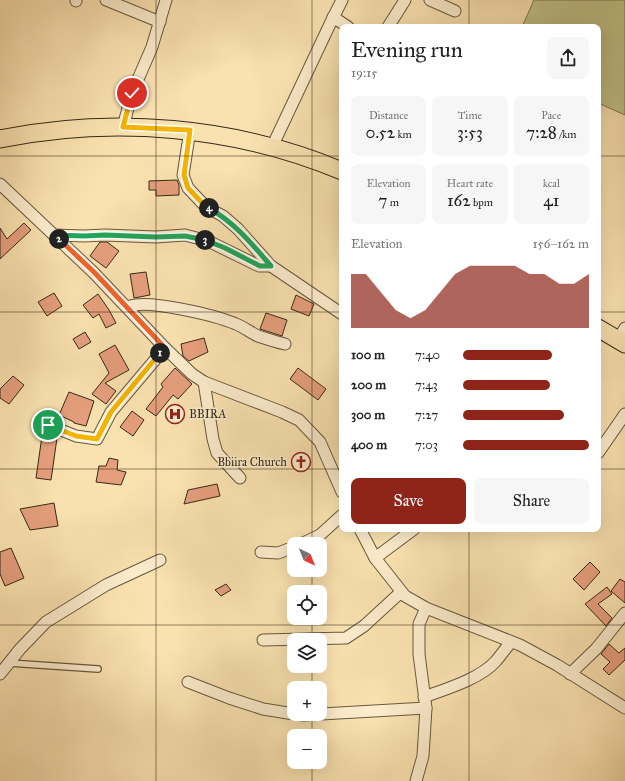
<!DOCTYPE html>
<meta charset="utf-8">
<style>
:root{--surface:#fff;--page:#f6f6f6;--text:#202124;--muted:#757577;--accent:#8f2418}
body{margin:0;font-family:"IM FELL Great Primer",serif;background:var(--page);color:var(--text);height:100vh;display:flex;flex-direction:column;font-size:15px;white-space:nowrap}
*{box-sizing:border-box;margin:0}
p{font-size:13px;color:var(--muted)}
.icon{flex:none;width:22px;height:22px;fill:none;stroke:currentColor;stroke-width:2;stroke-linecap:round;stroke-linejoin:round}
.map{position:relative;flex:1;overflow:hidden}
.sheet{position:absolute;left:339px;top:24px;width:262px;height:508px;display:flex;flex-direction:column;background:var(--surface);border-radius:8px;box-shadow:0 4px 16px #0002}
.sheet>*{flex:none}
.needle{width:26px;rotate:137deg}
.controls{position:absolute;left:287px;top:537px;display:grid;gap:8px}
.controls a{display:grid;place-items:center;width:40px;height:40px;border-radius:8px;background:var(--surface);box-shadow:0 4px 16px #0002;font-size:20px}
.pin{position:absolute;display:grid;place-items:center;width:34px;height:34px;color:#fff;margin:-17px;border:2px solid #fff;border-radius:50%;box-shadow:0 1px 4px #0007}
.km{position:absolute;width:20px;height:20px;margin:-10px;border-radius:50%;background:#222;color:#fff;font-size:11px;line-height:20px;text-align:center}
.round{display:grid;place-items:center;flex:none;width:42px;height:42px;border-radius:8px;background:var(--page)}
.summary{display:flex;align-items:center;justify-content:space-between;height:68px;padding:0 12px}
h1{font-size:22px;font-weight:600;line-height:30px}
.metrics{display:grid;grid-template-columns:repeat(3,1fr);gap:6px;height:68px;padding:4px 12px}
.metrics div{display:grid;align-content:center;border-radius:8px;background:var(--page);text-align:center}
.metrics b{font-size:17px;font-weight:600}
.metrics small{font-size:11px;font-weight:400}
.metrics p{font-size:11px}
.chart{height:112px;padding:8px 12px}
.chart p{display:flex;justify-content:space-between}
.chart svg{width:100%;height:72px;margin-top:4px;fill:var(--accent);opacity:.7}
.primary-button{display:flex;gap:8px;margin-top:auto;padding:8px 12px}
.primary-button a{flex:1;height:46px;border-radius:8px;background:var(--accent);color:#fff;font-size:16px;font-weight:600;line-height:46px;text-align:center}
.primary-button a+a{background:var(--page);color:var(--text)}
ul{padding:0 12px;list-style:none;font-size:13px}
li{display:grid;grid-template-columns:64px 48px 1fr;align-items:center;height:30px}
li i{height:10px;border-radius:5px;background:var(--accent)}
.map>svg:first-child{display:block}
.green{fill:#c2c288;stroke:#7c7650}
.building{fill:#e69f7d;stroke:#362a19}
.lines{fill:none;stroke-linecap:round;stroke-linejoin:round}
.service-casing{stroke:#67583f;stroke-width:8}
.minor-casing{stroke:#67583f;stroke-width:13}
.primary-casing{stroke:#362a19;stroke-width:19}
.service{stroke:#fceccc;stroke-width:5.5}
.minor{stroke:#fceccc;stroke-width:11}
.primary{stroke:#fae2b0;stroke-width:17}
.split-1-casing{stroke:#fff;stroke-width:8}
.split-2-casing{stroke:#fff;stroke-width:8}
.split-3-casing{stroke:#fff;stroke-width:8}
.split-4-casing{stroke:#fff;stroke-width:8}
.split-5-casing{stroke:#fff;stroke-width:8}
.split-1{stroke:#f5b400;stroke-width:5}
.split-2{stroke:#f0652b;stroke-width:5}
.split-3{stroke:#22a559;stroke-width:5}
.split-4{stroke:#22a559;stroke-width:5}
.split-5{stroke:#f5b400;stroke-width:5}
.grid{fill:none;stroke:#362a19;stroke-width:1;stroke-opacity:0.55}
.labels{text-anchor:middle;stroke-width:3;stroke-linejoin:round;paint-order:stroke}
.poi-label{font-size:12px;fill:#362a19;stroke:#fceccc;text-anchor:start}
</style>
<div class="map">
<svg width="625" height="781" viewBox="0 0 625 781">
<rect width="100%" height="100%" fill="#fae2b0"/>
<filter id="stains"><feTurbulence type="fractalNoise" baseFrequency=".005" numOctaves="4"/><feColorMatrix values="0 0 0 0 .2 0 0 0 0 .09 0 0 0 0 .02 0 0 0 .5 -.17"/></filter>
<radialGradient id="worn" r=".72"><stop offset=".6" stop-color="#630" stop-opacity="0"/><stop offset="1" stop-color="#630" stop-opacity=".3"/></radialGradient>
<polygon class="green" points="534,0 625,0 625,115 598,103 598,27 522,27"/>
<g class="building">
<polygon points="177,180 179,185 179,195 156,196 156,190 149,190 149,181"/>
<polygon points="24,223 31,230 0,259 0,228 7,239"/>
<polygon points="100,242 107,242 119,251 106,268 90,256"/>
<polygon points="146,272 150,295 134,298 130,274"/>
<polygon points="54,293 62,306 47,316 38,302"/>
<polygon points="98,294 109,310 116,323 106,328 99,314 93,318 83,305"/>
<polygon points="296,295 314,304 309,316 291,309"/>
<polygon points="266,313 287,320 282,336 260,329"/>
<polygon points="85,332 91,342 79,349 73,339"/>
<polygon points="204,338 208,352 189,361 183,356 181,344"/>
<polygon points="115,345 129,370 105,383 116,391 106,404 92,394 109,373 99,354"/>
<polygon points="175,368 192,384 178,399 173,395 156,416 146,409 163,387 161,384"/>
<polygon points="298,368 326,389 318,400 290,379"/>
<polygon points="13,376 24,385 9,404 0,398 0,389"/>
<polygon points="69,392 94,401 86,426 74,423 74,422 59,415"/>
<polygon points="132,411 144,420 133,436 120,427"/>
<polygon points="42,436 57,438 51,480 36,478"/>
<polygon points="109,458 118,460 117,470 126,472 121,485 96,482 99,466 106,466"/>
<polygon points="217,484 220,496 184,504 188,490"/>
<polygon points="54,503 58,526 30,530 20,509"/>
<polygon points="11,548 24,578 5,586 0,574 0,552"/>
<polygon points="590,562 600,572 584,590 573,579"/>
<polygon points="620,579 625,582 625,603 611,591"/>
<polygon points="226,584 231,590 221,596 215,590"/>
<polygon points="607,587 612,594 598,604 612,618 606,626 585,604"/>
<polygon points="609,644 619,653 625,648 625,660 609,675 603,669 610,662 601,654"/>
</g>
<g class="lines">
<defs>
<polyline id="service" points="9,663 98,669"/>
<g id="minor">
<polyline points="106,0 160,22"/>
<polyline points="430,0 455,11"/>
<polyline points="76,1 76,0"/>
<polyline points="333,17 348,27"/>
<polyline points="388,27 405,0"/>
<polyline points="123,127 132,93 152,47 166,0"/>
<polyline points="190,130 183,175 188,188 206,207 223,216 238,229 271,266 342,314"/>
<polyline points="272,147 330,24 342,0"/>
<polyline points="0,184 94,273 165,348 192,374 204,382 282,412 299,420 320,442 342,492"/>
<polyline points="54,235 84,236 105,235 156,237 185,235 208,241 259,266 271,266"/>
<path d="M128,307C146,298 217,316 236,324C244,327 251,333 258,336C267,339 276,342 285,344"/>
<polyline points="618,340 625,328"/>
<polyline points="204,382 213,439 217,453 240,478"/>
<polyline points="48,425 76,436 97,439 111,412 165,348"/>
<polyline points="598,453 625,414"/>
<polyline points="360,529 375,558 405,596 426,608 520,645 557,665 625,708"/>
<polyline points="301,544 320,535 342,515"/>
<polyline points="261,552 278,553 294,547"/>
<polyline points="375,558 414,529"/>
<polyline points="263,640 346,638 364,626 401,592"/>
<polyline points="0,674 20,649 46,622 106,585 160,560"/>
<polyline points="570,674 596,649 625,613"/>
<polyline points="188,682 229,698 263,709 294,714"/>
<path d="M424,697C446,689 480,679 496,661C501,655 506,648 511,642"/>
<polyline points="296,714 304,715 426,708"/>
<polyline points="416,781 423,756 426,708 419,654 419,624 426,608"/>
</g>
<g id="primary">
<path d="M0,139C113,116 235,126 342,171"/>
<polyline points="598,328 625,344"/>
</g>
</defs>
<use href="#service" class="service-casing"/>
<use href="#minor" class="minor-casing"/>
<use href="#primary" class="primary-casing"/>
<use href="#service" class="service"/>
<use href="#minor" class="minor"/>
<use href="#primary" class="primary"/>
</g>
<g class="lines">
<defs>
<polyline id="split-1" points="48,425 76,436 97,439 111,412 160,353"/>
<polyline id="split-2" points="59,239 94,272 165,348 160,353"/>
<polyline id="split-3" points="59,239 54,235 84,236 105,235 156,237 185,236 205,240"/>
<path id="split-4" d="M205,240L225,248L260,266H271C251,243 236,224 209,208"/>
<polyline id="split-5" points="132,93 123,127 190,130 184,175 188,188 206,207 209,208"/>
</defs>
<use href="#split-1" class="split-1-casing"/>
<use href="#split-2" class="split-2-casing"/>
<use href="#split-3" class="split-3-casing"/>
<use href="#split-4" class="split-4-casing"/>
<use href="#split-5" class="split-5-casing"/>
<use href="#split-1" class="split-1"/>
<use href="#split-2" class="split-2"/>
<use href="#split-3" class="split-3"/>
<use href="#split-4" class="split-4"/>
<use href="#split-5" class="split-5"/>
</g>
<path class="grid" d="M156,0V781M312,0V544M469,0V27M0,156H342M598,156H625M0,312H342M598,312H625M0,469H342M598,469H625M469,529V781M312,570V592M312,618V640M0,625H625M312,666V688M312,714V736M312,762V781"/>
<defs>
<symbol id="hospital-ring" viewBox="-11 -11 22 22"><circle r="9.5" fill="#fceccc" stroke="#8f2418" stroke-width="1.5"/><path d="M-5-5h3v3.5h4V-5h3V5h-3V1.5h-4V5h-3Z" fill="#8f2418"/></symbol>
<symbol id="church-ring" viewBox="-11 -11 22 22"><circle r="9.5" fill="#fceccc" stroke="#8f2418" stroke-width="1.5"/><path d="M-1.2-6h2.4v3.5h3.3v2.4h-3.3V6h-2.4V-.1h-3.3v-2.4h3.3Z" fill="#8f2418"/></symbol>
</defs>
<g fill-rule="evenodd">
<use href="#hospital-ring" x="164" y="403" width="22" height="22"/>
<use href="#church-ring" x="290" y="451" width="22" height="22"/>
</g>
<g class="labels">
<g class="poi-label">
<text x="189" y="418">BBIRA</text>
<text x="287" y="466" text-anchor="end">Bbiira Church</text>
</g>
</g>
<rect width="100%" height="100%" filter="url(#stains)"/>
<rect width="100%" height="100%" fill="url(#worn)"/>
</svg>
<div class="controls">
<a><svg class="needle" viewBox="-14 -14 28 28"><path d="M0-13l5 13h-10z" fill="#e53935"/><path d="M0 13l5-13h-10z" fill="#757577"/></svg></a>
<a><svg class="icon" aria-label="locate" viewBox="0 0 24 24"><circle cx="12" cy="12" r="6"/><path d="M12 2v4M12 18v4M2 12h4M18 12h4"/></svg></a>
<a><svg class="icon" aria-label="layers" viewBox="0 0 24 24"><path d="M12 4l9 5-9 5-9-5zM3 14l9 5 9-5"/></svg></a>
<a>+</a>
<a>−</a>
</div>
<div class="pin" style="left:48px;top:425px;background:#1e9e55"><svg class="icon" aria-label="arrive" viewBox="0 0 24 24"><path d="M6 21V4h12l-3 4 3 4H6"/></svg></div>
<div class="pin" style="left:132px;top:93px;background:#d93025"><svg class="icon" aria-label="check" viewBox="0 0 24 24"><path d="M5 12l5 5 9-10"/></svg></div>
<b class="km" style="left:160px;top:353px">1</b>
<b class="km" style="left:59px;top:239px">2</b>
<b class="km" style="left:205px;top:240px">3</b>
<b class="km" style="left:209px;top:208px">4</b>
<section class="sheet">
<div class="summary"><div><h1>Evening run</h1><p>19:15</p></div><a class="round"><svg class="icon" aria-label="share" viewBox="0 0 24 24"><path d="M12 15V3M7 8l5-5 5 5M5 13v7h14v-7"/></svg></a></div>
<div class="metrics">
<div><p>Distance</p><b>0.52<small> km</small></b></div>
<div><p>Time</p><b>3:53</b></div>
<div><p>Pace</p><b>7:28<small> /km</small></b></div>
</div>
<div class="metrics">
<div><p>Elevation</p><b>7<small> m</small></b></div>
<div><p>Heart rate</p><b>162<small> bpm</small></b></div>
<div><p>kcal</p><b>41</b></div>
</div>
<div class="chart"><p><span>Elevation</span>156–162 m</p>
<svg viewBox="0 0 160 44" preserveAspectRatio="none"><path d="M0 44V11L10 11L20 22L30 33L40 38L50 33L60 22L70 11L80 6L90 6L100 6L110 6L120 11L130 11L140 17L150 17L160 11V44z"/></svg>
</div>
<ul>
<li><b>100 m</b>7:40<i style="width:71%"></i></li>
<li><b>200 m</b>7:43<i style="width:69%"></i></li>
<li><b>300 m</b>7:27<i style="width:80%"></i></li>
<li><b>400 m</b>7:03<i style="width:100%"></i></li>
</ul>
<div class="primary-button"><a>Save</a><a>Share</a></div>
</section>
</div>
